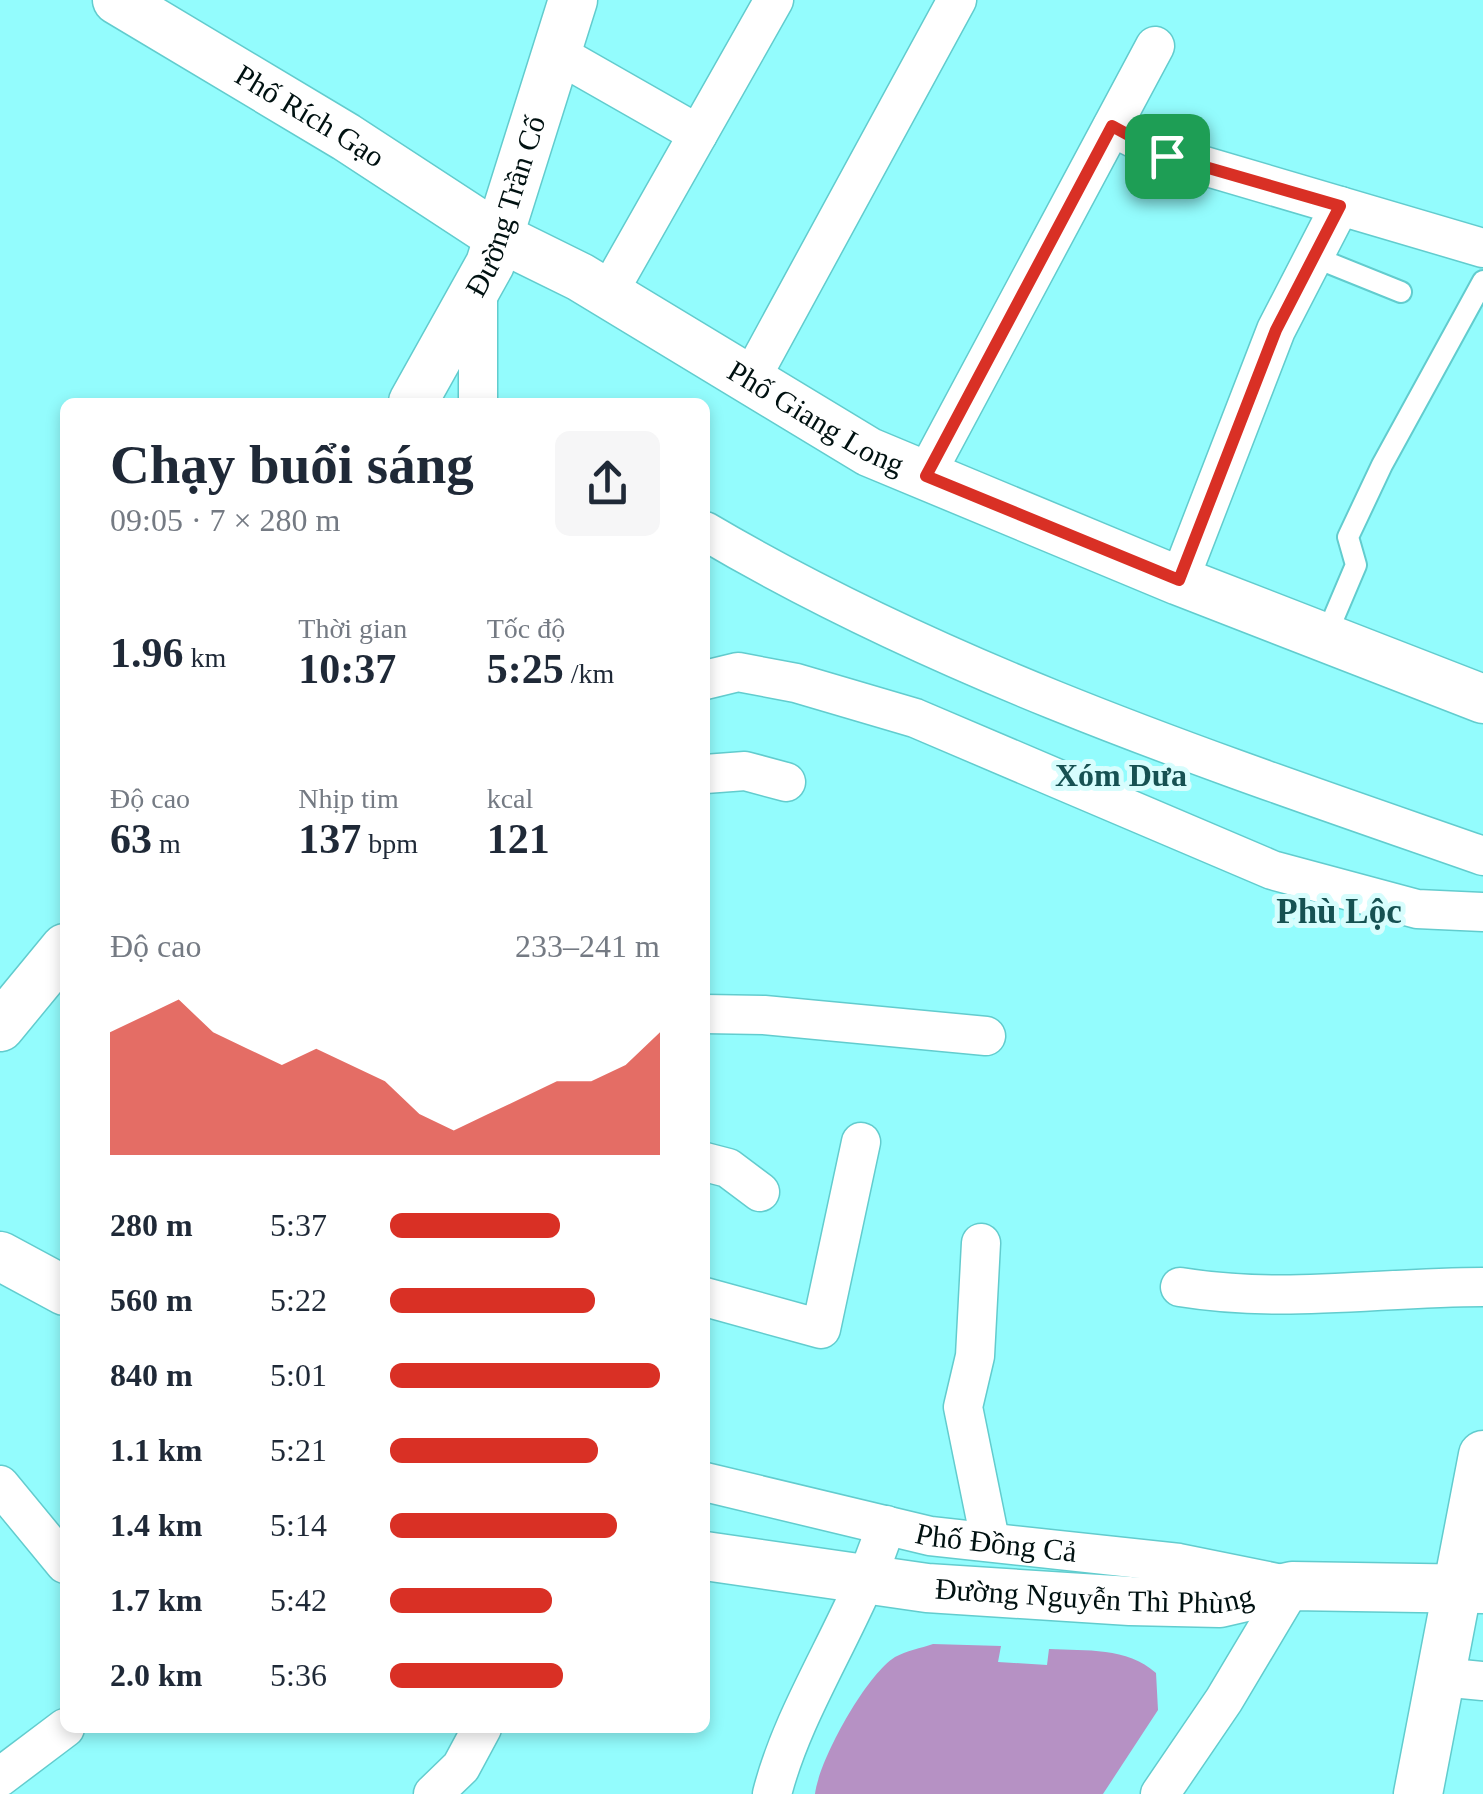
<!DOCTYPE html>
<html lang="vi">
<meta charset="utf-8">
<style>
:root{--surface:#fff;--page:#f6f6f7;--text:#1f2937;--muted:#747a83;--accent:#d93025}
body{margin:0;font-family:Georgia,serif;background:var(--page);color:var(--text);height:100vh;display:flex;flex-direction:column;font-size:38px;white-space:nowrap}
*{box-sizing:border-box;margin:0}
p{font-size:32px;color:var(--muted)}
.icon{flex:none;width:55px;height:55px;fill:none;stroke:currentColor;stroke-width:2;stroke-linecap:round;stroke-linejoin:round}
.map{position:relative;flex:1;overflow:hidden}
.side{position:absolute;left:60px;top:398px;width:650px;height:1335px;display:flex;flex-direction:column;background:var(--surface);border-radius:15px;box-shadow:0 5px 15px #0003}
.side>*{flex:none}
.pin{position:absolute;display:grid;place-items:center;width:85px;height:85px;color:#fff;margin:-42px;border-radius:20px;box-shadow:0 5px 15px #0006}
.round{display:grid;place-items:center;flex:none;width:105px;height:105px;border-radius:15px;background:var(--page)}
.head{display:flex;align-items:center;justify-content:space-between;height:170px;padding:0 50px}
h1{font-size:55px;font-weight:800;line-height:75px}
.stats{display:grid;grid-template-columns:repeat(3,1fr);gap:15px;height:170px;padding:10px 50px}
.stats div{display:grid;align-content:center}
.stats b{font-size:42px;font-weight:800}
.stats small{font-size:28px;font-weight:400}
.stats p{font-size:28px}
.chart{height:280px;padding:20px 50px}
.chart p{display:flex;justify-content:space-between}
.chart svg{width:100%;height:180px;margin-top:10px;fill:var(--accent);opacity:.7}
ul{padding:0 50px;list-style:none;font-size:32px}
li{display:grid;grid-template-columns:160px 120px 1fr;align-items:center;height:75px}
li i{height:25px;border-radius:12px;background:var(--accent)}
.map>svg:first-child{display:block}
.water{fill:#b691c4}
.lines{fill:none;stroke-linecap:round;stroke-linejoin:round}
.service-casing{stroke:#62ccce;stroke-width:24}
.minor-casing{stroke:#62ccce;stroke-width:41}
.tertiary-casing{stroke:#62ccce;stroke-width:51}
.service{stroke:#fff;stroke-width:20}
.minor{stroke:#fff;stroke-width:38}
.tertiary{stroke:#fff;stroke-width:48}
.route-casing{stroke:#fff;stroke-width:20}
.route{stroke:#d93025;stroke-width:12}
.labels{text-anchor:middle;stroke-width:10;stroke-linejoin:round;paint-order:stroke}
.street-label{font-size:30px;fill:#011;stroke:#d7fdfd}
.neighbourhood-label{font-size:32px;font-weight:bold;fill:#165152;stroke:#d7fdfd}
.quarter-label{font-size:35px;font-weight:bold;fill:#165152;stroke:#d7fdfd}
</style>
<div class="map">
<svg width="1483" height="1794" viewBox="0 0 1483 1794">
<rect width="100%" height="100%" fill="#93fcfd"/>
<path class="water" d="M933,1644L1001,1646L998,1662L1047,1665L1049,1649C1086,1651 1127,1647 1156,1673L1158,1710L1103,1794H815C819,1760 866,1675 895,1657C906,1651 921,1648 933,1644Z"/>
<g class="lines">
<defs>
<g id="service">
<polyline points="1314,257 1401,292"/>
<polyline points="1325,638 1356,565 1348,537 1382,465 1483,281"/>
</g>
<g id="minor">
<polyline points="556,53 698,134"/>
<polyline points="1112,127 1167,155 1483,248"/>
<polyline points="608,293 774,0"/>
<polyline points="750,380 957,0"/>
<polyline points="478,402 478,285"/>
<polyline points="925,476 1155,46"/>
<path d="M705,531C949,675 1217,763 1483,856"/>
<polyline points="1179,581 1276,330 1340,206"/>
<polyline points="705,680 738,672 796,683 915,718 1272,870 1417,909 1483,912"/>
<polyline points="705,774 745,771 786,782"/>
<polyline points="705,1014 764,1015 986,1036"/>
<polyline points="705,1162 728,1168 760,1192"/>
<polyline points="981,1243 975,1356 963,1407 990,1540"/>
<path d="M1180,1287C1284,1304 1379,1287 1483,1287"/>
<polyline points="705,1297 821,1329 861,1142"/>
<path id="s1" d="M705,1482L930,1536L1179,1563L1292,1586L1224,1700L1160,1794"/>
<polyline points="0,1485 65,1564"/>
<polyline points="1441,1677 1483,1681"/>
<polyline points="0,1777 65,1728"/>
<polyline points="433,1794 461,1767 482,1728"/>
<path d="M772,1794C795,1703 857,1620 886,1525"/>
</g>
<g id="tertiary">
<path id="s2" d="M117,0L346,137L499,237L580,277L869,452L1179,581L1483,699"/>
<path id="s3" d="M413,402L490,264L573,0"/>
<polyline points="0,1027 65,948"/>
<polyline points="0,1256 65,1291"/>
<path id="s4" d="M705,1556L927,1588L1130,1601L1220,1603L1292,1586L1483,1589"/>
<polyline points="1418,1794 1483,1455"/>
</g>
</defs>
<use href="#service" class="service-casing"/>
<use href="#minor" class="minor-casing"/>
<use href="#tertiary" class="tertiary-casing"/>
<use href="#service" class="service"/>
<use href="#minor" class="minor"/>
<use href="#tertiary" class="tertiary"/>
</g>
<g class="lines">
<defs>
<polygon id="route" points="1112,126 1167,156 1340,206 1276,330 1179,580 926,476"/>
</defs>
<use href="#route" class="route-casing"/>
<use href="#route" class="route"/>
</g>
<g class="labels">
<g class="street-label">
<text dy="10" stroke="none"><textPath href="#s2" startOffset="225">Phố Rích Gạo</textPath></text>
<text dy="10" stroke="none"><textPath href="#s3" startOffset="218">Đường Trần Cố</textPath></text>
<text dy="10" stroke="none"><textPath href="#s2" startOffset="815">Phố Giang Long</textPath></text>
<text dy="10" stroke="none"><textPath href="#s1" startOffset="298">Phố Đồng Cả</textPath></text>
<text dy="10" stroke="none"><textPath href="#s4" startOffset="392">Đường Nguyễn Thì Phùng</textPath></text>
</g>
<g class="neighbourhood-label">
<text x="1121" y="786">Xóm Dưa</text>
</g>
<g class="quarter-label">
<text x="1339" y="923">Phù Lộc</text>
</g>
</g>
</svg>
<div class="pin" style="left:1167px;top:156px;background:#1e9e55"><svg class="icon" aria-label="arrive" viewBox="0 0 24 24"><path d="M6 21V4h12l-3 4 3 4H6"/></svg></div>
<section class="side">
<div class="head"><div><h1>Chạy buổi sáng</h1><p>09:05 · 7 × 280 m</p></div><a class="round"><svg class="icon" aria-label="share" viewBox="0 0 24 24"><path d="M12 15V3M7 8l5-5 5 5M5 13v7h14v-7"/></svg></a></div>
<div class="stats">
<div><b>1.96<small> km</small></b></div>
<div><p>Thời gian</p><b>10:37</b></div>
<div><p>Tốc độ</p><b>5:25<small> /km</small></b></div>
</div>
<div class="stats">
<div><p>Độ cao</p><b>63<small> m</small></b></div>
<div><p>Nhịp tim</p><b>137<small> bpm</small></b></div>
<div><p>kcal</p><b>121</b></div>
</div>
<div class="chart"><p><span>Độ cao</span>233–241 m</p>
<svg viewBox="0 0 160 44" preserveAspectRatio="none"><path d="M0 44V14L10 10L20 6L30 14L40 18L50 22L60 18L70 22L80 26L90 34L100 38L110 34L120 30L130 26L140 26L150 22L160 14V44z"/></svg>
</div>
<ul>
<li><b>280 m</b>5:37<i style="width:63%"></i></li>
<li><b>560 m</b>5:22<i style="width:76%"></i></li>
<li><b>840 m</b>5:01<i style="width:100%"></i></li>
<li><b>1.1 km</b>5:21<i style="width:77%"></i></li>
<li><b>1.4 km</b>5:14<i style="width:84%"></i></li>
<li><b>1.7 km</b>5:42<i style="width:60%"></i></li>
<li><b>2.0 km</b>5:36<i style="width:64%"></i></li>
</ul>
</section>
</div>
